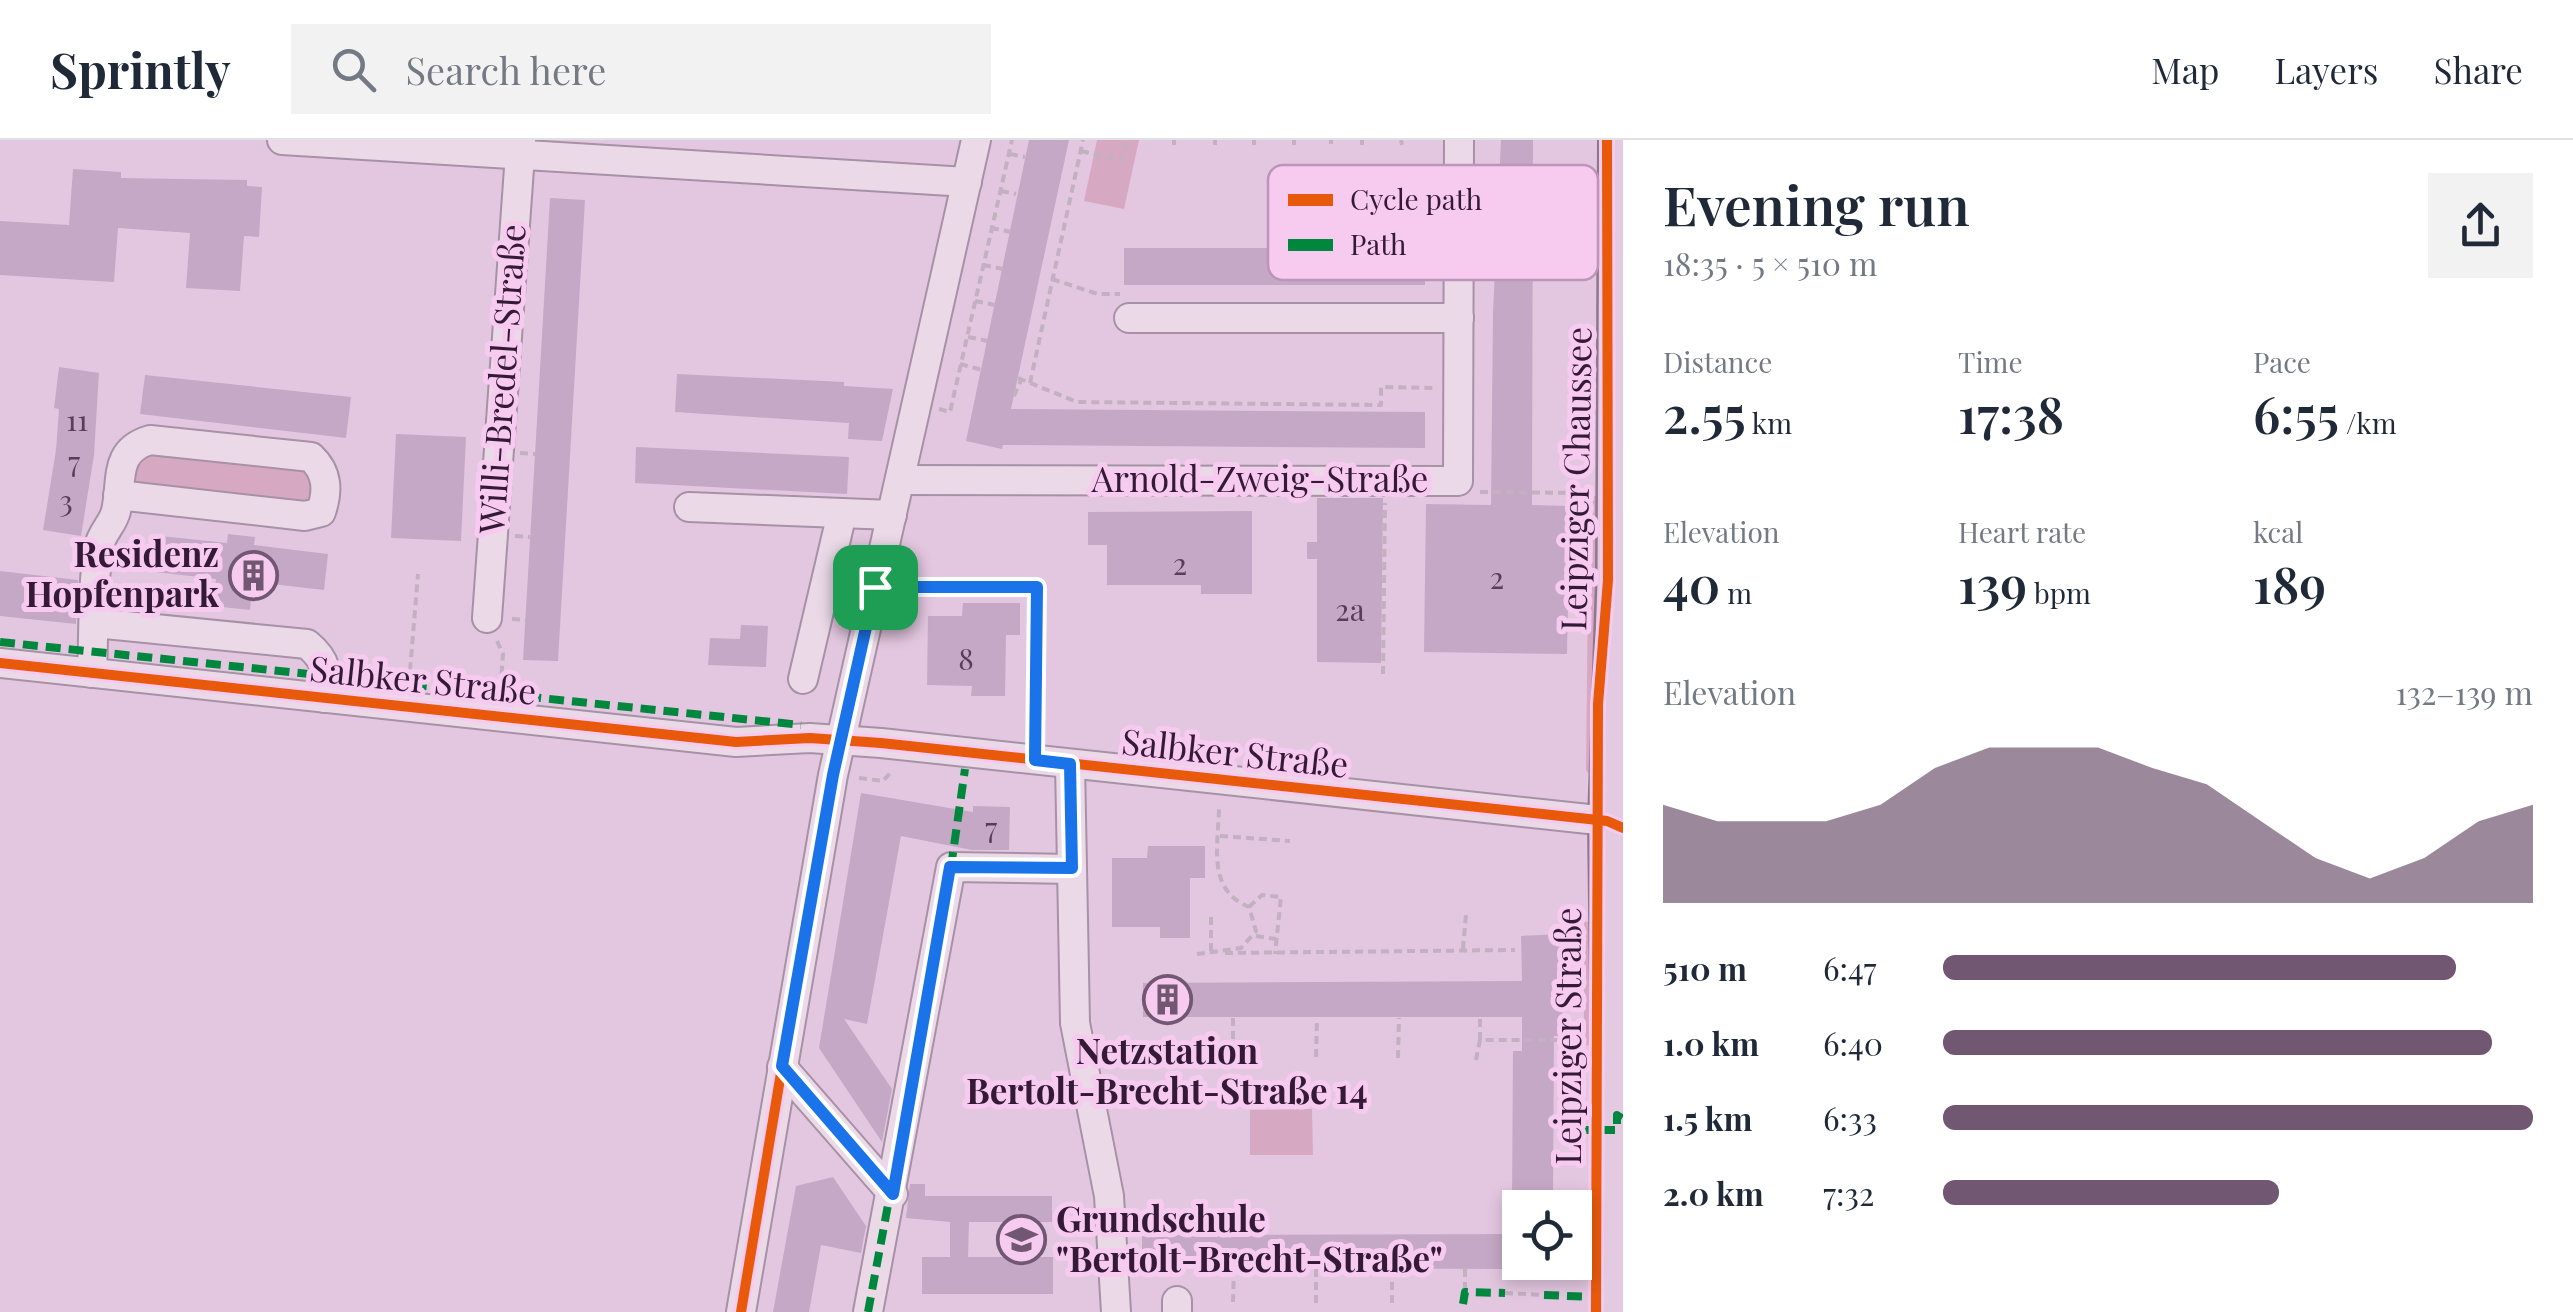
<!DOCTYPE html>
<meta charset="utf-8">
<style>
:root{--surface:#fff;--page:#f2f2f3;--text:#1f2937;--muted:#747a83;--line:#e0e1e3;--accent:#715772}
body{margin:0;font-family:"Playfair Display",serif;background:var(--page);color:var(--text);height:100vh;display:flex;flex-direction:column;font-size:38px;white-space:nowrap}
*{box-sizing:border-box;margin:0}
p{font-size:32px;color:var(--muted)}
.icon{flex:none;width:55px;height:55px;fill:none;stroke:currentColor;stroke-width:2;stroke-linecap:round;stroke-linejoin:round}
.map{position:relative;flex:1;overflow:hidden}
.panel{display:flex;flex-direction:column;background:var(--surface);width:950px}
.panel>*{flex:none}
.fabs{position:absolute;left:1502px;top:1050px;display:grid;gap:20px}
.fabs a{display:grid;place-items:center;width:90px;height:90px;border-radius:0px;background:var(--surface);box-shadow:0 5px 15px #0003;font-size:50px}
.pin{position:absolute;display:grid;place-items:center;width:85px;height:85px;color:#fff;margin:-42px;border-radius:20px;box-shadow:0 5px 15px #0006}
.round{display:grid;place-items:center;flex:none;width:105px;height:105px;border-radius:0px;background:var(--page)}
.head{display:flex;align-items:center;justify-content:space-between;height:170px;padding:0 40px}
h1{font-size:55px;font-weight:600;line-height:75px}
.figures{display:grid;grid-template-columns:repeat(3,1fr);gap:15px;height:170px;padding:10px 40px}
.figures div{display:grid;align-content:center}
.figures b{font-size:50px;font-weight:600}
.figures small{font-size:28px;font-weight:400}
.figures p{font-size:28px}
.chart{height:280px;padding:20px 40px}
.chart p{display:flex;justify-content:space-between}
.chart svg{width:100%;height:180px;margin-top:10px;fill:var(--accent);opacity:.7}
ul{padding:0 40px;list-style:none;font-size:32px}
li{display:grid;grid-template-columns:160px 120px 1fr;align-items:center;height:75px}
li i{height:25px;border-radius:12px;background:var(--accent)}
header{display:flex;align-items:center;gap:60px;box-sizing:border-box;height:140px;padding:0 50px;background:var(--surface);border-bottom:2px solid var(--line)}
header strong{font-size:48px}
nav{display:flex;gap:55px;margin-inline-start:auto;font-size:35px}
.search{width:700px;height:90px;background:var(--page);display:flex;align-items:center;gap:25px;box-sizing:border-box;padding:0 35px;border-radius:0px;color:var(--muted);font-size:38px}
main{display:flex;flex:1;min-height:0}
.map>svg:first-child{display:block}
.green{fill:#d7a8c2}
.building{fill:#c5a8c6;fill-rule:evenodd}
.lines{fill:none;stroke-linecap:round;stroke-linejoin:round}
.minor-casing{stroke:#a791a6;stroke-width:32}
.major-casing{stroke:#8c788c;stroke-width:40}
.path{stroke:#c3b0c1;stroke-width:4;stroke-dasharray:8 5;stroke-linecap:butt}
.minor{stroke:#ebd9e8;stroke-width:28}
.major{stroke:#e3cae0;stroke-width:35}
.quiet{stroke:#00873e;stroke-width:8;stroke-dasharray:15 8;stroke-linecap:butt}
.cycleway-casing{stroke:#f7caf0;stroke-width:16}
.cycleway{stroke:#e8590c;stroke-width:10}
.route-casing{stroke:#fff;stroke-width:20}
.route{stroke:#1a73e8;stroke-width:12}
.labels{text-anchor:middle;stroke-width:10;stroke-linejoin:round;paint-order:stroke}
.number-label{font-size:30px;fill:#583e5a}
.street-label{font-size:35px;fill:#341a36;stroke:#f7caf0}
.poi-label{font-size:35px;font-weight:bold;fill:#341a36;stroke:#f7caf0;text-anchor:end}
.key{fill:#f7caf0;stroke:#bc95b8;stroke-width:2.5}
.key-label{font-size:28px;fill:#341a36}
</style>
<header>
<strong>Sprintly</strong>
<div class="search"><svg class="icon" aria-label="search" viewBox="0 0 24 24"><circle cx="10" cy="10" r="6"/><path d="M15 15l6 6"/></svg>Search here</div>
<nav><a>Map</a><a>Layers</a><a>Share</a></nav>
</header>
<main>
<div class="map">
<svg width="1623" height="1172" viewBox="0 0 1623 1172">
<rect width="100%" height="100%" fill="#e3c7e0"/>
<g class="green">
<polygon points="1097,0 1139,0 1124,69 1084,61"/>
<polygon points="149,311 306,328 319,335 314,365 136,346 133,322"/>
<polygon points="1589,356 1602,356 1594,641 1586,630"/>
<polygon points="1594,781 1594,906 1584,905 1584,782"/>
<polygon points="1312,969 1313,1015 1250,1015 1250,970"/>
</g>
<g class="building">
<polygon points="1029,0 1069,0 1011,269 1425,272 1425,308 1003,305 1002,309 966,301"/>
<polygon points="1501,0 1533,0 1532,365 1570,366 1567,514 1424,512 1426,364 1491,365 1493,173"/>
<polygon points="73,29 121,32 121,38 247,40 247,46 262,47 259,97 244,96 240,151 186,148 190,93 118,88 114,142 0,135 0,81 69,85"/>
<polygon points="550,58 585,60 558,521 523,520"/>
<rect x="1124" y="108" width="301" height="37"/>
<polygon points="59,227 99,233 94,315 81,396 43,390 56,310 59,269 54,268"/>
<polygon points="677,234 844,242 844,246 893,249 882,301 848,299 849,283 675,272"/>
<polygon points="145,235 351,257 346,298 140,274"/>
<polygon points="396,294 466,297 461,401 391,398"/>
<polygon points="636,307 849,317 847,354 635,343"/>
<polygon points="1317,358 1383,358 1381,523 1317,522 1317,419 1307,419 1307,402 1317,402"/>
<polygon points="1252,371 1252,454 1201,454 1201,445 1107,445 1107,405 1088,405 1088,372"/>
<polygon points="228,394 255,397 254,405 328,414 324,450 253,442 250,470 213,466 216,439 147,431 151,395 227,403"/>
<polygon points="0,431 78,440 76,484 0,476"/>
<polygon points="963,463 1020,463 1020,495 1006,495 1005,556 971,556 972,546 927,545 928,476 962,476"/>
<polygon points="741,485 768,486 766,527 708,525 710,498 740,499"/>
<polygon points="861,653 973,672 973,666 1010,667 1009,710 972,710 901,696 867,884 844,879 892,949 882,1002 819,908"/>
<polygon points="1148,706 1205,706 1205,738 1190,738 1190,798 1160,798 1160,787 1112,787 1112,718 1147,718"/>
<polygon points="1563,794 1563,896 1554,896 1553,1059 1512,1059 1513,911 1522,911 1522,877 1143,877 1143,843 1522,841 1521,796"/>
<polygon points="833,1037 866,1086 861,1113 821,1105 809,1172 773,1172 796,1046"/>
<path d="M910,1044H925V1056H1052V1082H1032V1117H1053V1154H922V1117H950V1082L906,1078ZM969,1082H1011V1117H968Z"/>
<polygon points="1520,1094 1520,1129 1142,1128 1142,1095"/>
</g>
<g class="lines">
<defs>
<g id="minor">
<polyline points="282,0 967,42"/>
<polyline points="1129,178 1459,178"/>
<polyline points="900,340 1458,341 1459,0"/>
<polyline points="689,367 892,375"/>
<polyline points="487,478 521,0"/>
<path d="M95,483L307,504C328,521 327,533 325,558"/>
<polyline points="0,523 736,602 810,598 881,603 1607,681 1622,687"/>
<path d="M92,533C94,491 92,446 99,406C102,392 113,384 116,371C123,340 113,311 150,300L311,317C328,333 328,351 321,372L305,376L118,355"/>
<polyline points="803,539 842,373"/>
<polyline points="1070,624 1075,883 1109,1056 1116,1172"/>
<polyline points="782,927 893,1054"/>
<polyline points="1177,1161 1177,1172"/>
<polyline points="741,1172 833,635 976,0"/>
<polyline points="868,1172 951,727 1072,729"/>
</g>
<polyline id="major" points="1613,1172 1607,681 1615,441 1617,0"/>
</defs>
<use href="#minor" class="minor-casing"/>
<use href="#major" class="major-casing"/>
<g class="path">
<polyline points="1215,0 1215,5"/>
<polyline points="1254,0 1254,5"/>
<polyline points="1331,0 1331,4"/>
<polyline points="1362,0 1362,5"/>
<polyline points="1401,0 1402,5"/>
<polyline points="1174,5 1174,0"/>
<polyline points="1294,5 1294,0"/>
<polyline points="1081,11 1122,20 1126,0"/>
<polyline points="1010,14 1025,17"/>
<polyline points="1001,51 1016,54"/>
<polyline points="991,88 1011,92"/>
<polyline points="983,125 1003,129"/>
<polyline points="1052,139 1098,154 1120,154"/>
<polyline points="975,161 995,165"/>
<polyline points="968,197 988,201"/>
<polyline points="960,224 982,230"/>
<polyline points="1018,238 1077,262 1381,265 1381,247 1436,248"/>
<polyline points="1030,243 1083,0"/>
<polyline points="1014,256 1021,240"/>
<polyline points="939,269 950,272 1012,0"/>
<polyline points="520,313 535,314"/>
<polyline points="1480,352 1586,353"/>
<polyline points="515,396 530,397"/>
<polyline points="900,447 1037,447 1036,595"/>
<polyline points="512,479 526,480"/>
<polyline points="497,501 503,514 500,554"/>
<polyline points="1383,534 1385,363"/>
<polyline points="409,543 418,434"/>
<polyline points="859,638 883,641 893,630"/>
<polyline points="1220,696 1290,701"/>
<polyline points="1249,767 1262,755 1281,757 1275,814"/>
<polyline points="1256,796 1276,799"/>
<polyline points="1463,809 1466,774"/>
<polyline points="1211,811 1211,776"/>
<polyline points="1225,813 1515,810"/>
<path d="M1197,814L1241,808L1256,791L1249,767C1207,750 1218,707 1219,669"/>
<polyline points="1233,878 1233,916"/>
<polyline points="1480,900 1480,878"/>
<polyline points="1316,917 1317,878"/>
<polyline points="1398,918 1399,878"/>
<polyline points="1476,920 1480,900 1576,900"/>
<polyline points="1392,1129 1392,1163"/>
<polyline points="1465,1129 1465,1152"/>
<polyline points="1505,1153 1544,1155"/>
<polyline points="1233,1162 1234,1129"/>
<polyline points="1316,1163 1316,1129"/>
</g>
<use href="#minor" class="minor"/>
<use href="#major" class="major"/>
<g class="quiet">
<polyline points="0,502 801,585"/>
<polyline points="951,727 965,629"/>
<polyline points="1577,990 1617,990 1617,975 1623,979"/>
<polyline points="1544,1155 1596,1157"/>
<polyline points="1463,1164 1465,1152 1505,1153"/>
<polyline points="868,1172 951,727 1072,729"/>
</g>
<defs>
<g id="cycleway">
<polyline points="0,523 736,602 810,598 881,603 1607,681 1623,688"/>
<polyline points="741,1172 791,873"/>
<polyline points="1596,1172 1598,564 1608,440 1607,0"/>
</g>
</defs>
<use href="#cycleway" class="cycleway-casing"/>
<use href="#cycleway" class="cycleway"/>
</g>
<g class="lines">
<defs>
<polygon id="route" points="875,447 1037,447 1035,620 1070,624 1072,728 950,727 893,1054 782,926 833,635"/>
</defs>
<use href="#route" class="route-casing"/>
<use href="#route" class="route"/>
</g>
<defs>
<symbol id="building-ring" viewBox="-11 -11 22 22"><circle r="9.5" fill="#f7caf0" stroke="#715772" stroke-width="1.5"/><path d="M-4-6H4V6H1V3H-1V6H-4ZM-2.5-4.3h1.7v1.8h-1.7ZM.8-4.3h1.7v1.8H.8ZM-2.5-1h1.7V.8h-1.7ZM.8-1h1.7V.8H.8Z" fill="#715772"/></symbol>
<symbol id="school-ring" viewBox="-11 -11 22 22"><circle r="9.5" fill="#f7caf0" stroke="#715772" stroke-width="1.5"/><path d="M0-5L7-2L0 1L-7-2ZM-4 1L0 2.5L4 1V4Q0 6-4 4Z" fill="#715772"/></symbol>
</defs>
<g fill-rule="evenodd">
<use href="#building-ring" x="226" y="408" width="55" height="55"/>
<use href="#building-ring" x="1140" y="832" width="55" height="55"/>
<use href="#school-ring" x="994" y="1072" width="55" height="55"/>
</g>
<g class="labels">
<g class="number-label">
<text x="77" y="291">11</text>
<text x="74" y="333">7</text>
<text x="66" y="372">3</text>
<text x="1180" y="435">2</text>
<text x="1497" y="449">2</text>
<text x="1350" y="481">2a</text>
<text x="966" y="530">8</text>
<text x="991" y="699">7</text>
</g>
<g class="street-label">
<text transform="translate(503 239) rotate(-86)" y="12">Willi-Bredel-Straße</text>
<text transform="translate(1577 339) rotate(-89)" y="12">Leipziger Chaussee</text>
<text x="1260" y="352">Arnold-Zweig-Straße</text>
<text transform="translate(423 541) rotate(6)" y="12">Salbker Straße</text>
<text transform="translate(1235 614) rotate(6)" y="12">Salbker Straße</text>
<text transform="translate(1569 896) rotate(-90)" y="12">Leipziger Straße</text>
</g>
<g class="poi-label">
<text x="219" y="427">Residenz<tspan x="219" dy="40">Hopfenpark</tspan></text>
<text x="1167" y="924" text-anchor="middle">Netzstation<tspan x="1167" dy="40">Bertolt-Brecht-Straße 14</tspan></text>
<text x="1056" y="1092" text-anchor="start">Grundschule<tspan x="1056" dy="40">"Bertolt-Brecht-Straße"</tspan></text>
</g>
</g>
<rect x="1268" y="25" width="330" height="115" rx="15" class="key"/>
<rect x="1288" y="54" width="45" height="12" fill="#e8590c"/>
<rect x="1288" y="99" width="45" height="12" fill="#00873e"/>
<g class="key-label">
<text x="1350" y="70">Cycle path</text>
<text x="1350" y="115">Path</text>
</g>
</svg>
<div class="fabs">
<a><svg class="icon" aria-label="locate" viewBox="0 0 24 24"><circle cx="12" cy="12" r="6"/><path d="M12 2v4M12 18v4M2 12h4M18 12h4"/></svg></a>
</div>
<div class="pin" style="left:875px;top:447px;background:#1e9e55"><svg class="icon" aria-label="arrive" viewBox="0 0 24 24"><path d="M6 21V4h12l-3 4 3 4H6"/></svg></div>
</div>
<section class="panel">
<div class="head"><div><h1>Evening run</h1><p>18:35 · 5 × 510 m</p></div><a class="round"><svg class="icon" aria-label="share" viewBox="0 0 24 24"><path d="M12 15V3M7 8l5-5 5 5M5 13v7h14v-7"/></svg></a></div>
<div class="figures">
<div><p>Distance</p><b>2.55<small> km</small></b></div>
<div><p>Time</p><b>17:38</b></div>
<div><p>Pace</p><b>6:55<small> /km</small></b></div>
</div>
<div class="figures">
<div><p>Elevation</p><b>40<small> m</small></b></div>
<div><p>Heart rate</p><b>139<small> bpm</small></b></div>
<div><p>kcal</p><b>189</b></div>
</div>
<div class="chart"><p><span>Elevation</span>132–139 m</p>
<svg viewBox="0 0 160 44" preserveAspectRatio="none"><path d="M0 44V20L10 24L20 24L30 24L40 20L50 11L60 6L70 6L80 6L90 11L100 15L110 24L120 33L130 38L140 33L150 24L160 20V44z"/></svg>
</div>
<ul>
<li><b>510 m</b>6:47<i style="width:87%"></i></li>
<li><b>1.0 km</b>6:40<i style="width:93%"></i></li>
<li><b>1.5 km</b>6:33<i style="width:100%"></i></li>
<li><b>2.0 km</b>7:32<i style="width:57%"></i></li>
</ul>
</section>
</main>
